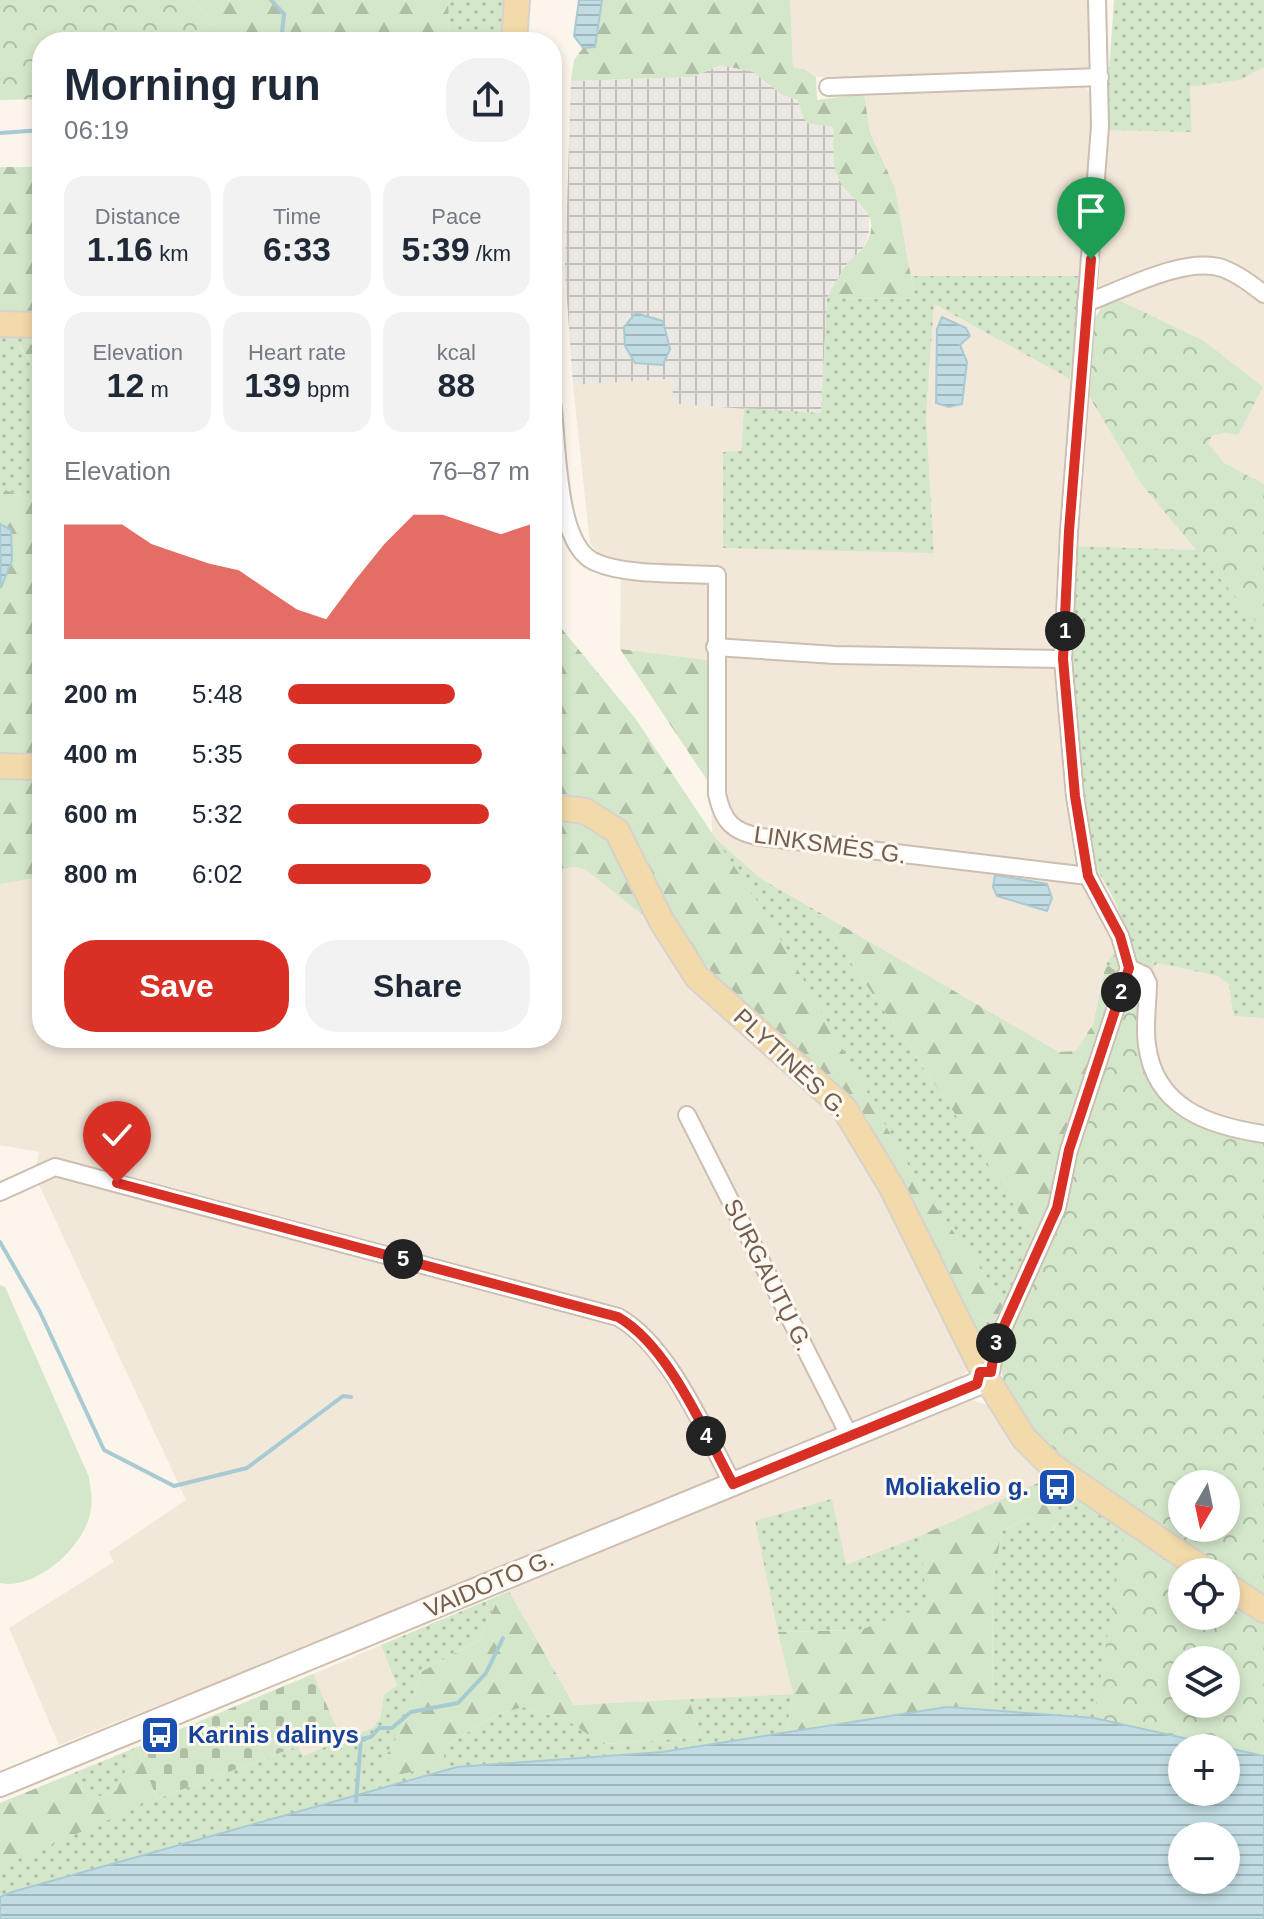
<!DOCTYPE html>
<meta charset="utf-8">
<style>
:root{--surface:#fff;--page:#f2f2f3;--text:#1f2937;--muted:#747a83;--accent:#d93025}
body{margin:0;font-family:Helvetica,sans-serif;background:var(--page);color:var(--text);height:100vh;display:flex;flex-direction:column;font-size:30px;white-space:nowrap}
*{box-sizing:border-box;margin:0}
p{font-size:26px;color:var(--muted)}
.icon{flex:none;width:44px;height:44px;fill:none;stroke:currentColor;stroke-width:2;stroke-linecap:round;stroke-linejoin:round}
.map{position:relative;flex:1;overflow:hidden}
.details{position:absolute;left:32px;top:32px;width:530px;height:1016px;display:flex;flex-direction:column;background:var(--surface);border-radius:32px;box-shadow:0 4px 12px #0003}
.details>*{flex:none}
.needle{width:52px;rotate:189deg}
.controls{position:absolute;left:1168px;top:1470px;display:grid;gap:16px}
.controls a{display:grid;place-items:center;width:72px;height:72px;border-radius:50%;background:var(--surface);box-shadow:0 4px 12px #0003;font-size:40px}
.pin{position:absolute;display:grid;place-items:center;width:68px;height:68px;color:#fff;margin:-82px -34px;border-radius:50% 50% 50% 0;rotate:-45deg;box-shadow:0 0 8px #0007}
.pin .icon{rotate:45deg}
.km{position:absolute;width:40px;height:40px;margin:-20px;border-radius:50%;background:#222;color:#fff;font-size:22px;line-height:40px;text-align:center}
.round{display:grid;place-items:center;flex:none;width:84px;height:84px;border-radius:32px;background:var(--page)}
.summary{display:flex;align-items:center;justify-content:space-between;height:136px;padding:0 32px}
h1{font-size:44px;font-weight:700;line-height:60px}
.figures{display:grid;grid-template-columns:repeat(3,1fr);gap:12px;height:136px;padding:8px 32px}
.figures div{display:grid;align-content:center;border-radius:20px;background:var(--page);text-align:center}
.figures b{font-size:34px;font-weight:700}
.figures small{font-size:22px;font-weight:400}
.figures p{font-size:22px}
.chart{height:224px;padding:16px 32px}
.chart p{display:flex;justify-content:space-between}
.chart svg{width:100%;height:144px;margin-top:8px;fill:var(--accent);opacity:.7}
.cta{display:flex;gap:16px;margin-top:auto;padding:16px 32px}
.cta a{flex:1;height:92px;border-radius:32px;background:var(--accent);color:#fff;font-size:32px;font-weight:700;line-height:92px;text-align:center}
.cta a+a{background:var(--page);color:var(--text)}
ul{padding:0 32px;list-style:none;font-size:26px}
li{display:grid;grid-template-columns:128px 96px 1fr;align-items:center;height:60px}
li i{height:20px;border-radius:10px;background:var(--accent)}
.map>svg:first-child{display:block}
.residential{fill:#f2e8da}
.industrial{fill:url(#industrial-grid)}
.grass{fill:url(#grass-dots)}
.forest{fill:url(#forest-firs)}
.cemetery{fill:url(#cemetery-stones)}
.park{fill:url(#park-crowns);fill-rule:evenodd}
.pitch{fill:#d4e7ca}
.water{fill:url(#water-rules);stroke:#a8cbd3;stroke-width:2;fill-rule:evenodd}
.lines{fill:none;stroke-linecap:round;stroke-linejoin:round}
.stream{stroke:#a8cbd3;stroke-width:4}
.minor-casing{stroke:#ccbeb1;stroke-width:20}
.secondary-casing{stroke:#cebeaf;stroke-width:26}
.primary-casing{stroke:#d8d2ce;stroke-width:28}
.minor{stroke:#fff;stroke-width:16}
.secondary{stroke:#fff;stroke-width:22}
.primary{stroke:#f2daaa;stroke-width:24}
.route-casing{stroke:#fff;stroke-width:16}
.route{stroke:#d93025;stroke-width:10}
.labels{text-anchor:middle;stroke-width:6;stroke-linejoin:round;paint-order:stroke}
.street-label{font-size:24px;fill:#735e50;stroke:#fdf9f1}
.transit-label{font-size:24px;font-weight:bold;fill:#164399;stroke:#fdf9f1;text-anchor:end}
</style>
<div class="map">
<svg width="1264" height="1919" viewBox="0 0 1264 1919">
<defs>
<pattern id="industrial-grid" width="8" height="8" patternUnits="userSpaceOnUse" patternTransform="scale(2)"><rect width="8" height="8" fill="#ece8e3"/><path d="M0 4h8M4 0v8" fill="none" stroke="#c4bfba"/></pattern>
<pattern id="grass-dots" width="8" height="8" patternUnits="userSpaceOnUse" patternTransform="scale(2)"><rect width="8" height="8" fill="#d4e7ca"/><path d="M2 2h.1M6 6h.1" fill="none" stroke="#b0bea6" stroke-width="1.8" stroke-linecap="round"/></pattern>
<pattern id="forest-firs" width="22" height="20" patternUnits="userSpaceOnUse" patternTransform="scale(2)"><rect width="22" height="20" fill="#d4e7ca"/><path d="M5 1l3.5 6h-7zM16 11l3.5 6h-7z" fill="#b0bea6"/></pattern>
<pattern id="cemetery-stones" width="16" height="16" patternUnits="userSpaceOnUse" patternTransform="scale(2)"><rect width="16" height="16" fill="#d4e7ca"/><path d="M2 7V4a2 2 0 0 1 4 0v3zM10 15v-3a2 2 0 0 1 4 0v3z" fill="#b0bea6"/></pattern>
<pattern id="park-crowns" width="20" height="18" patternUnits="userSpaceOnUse" patternTransform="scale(2)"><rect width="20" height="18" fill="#d4e7ca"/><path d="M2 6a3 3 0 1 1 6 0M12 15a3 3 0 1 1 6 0" fill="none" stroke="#b0bea6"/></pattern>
<pattern id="water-rules" width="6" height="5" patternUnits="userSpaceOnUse" patternTransform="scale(2)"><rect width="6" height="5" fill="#c1dce3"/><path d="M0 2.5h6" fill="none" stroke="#a1b6ba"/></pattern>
</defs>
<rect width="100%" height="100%" fill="#fbf5eb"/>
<g class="residential">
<polygon points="790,0 1089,0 1092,67 1087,71 840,81 839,76 816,77 804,69 793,67"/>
<polygon points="1264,67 1264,484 1224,463 1208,443 1212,436 1224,433 1238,435 1204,341 1117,299 1114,289 1096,293 1105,130 1192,131 1190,87 1240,80"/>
<polygon points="1085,87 1094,96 1082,276 911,276 895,188 870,131 864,94"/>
<polygon points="934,304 1083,386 1142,485 1197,550 1075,546 1071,656 1083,795 1102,884 1117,905 1126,935 1106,964 1093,1023 1076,1051 1059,1052 760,878 712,835 708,660 620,649 621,562 602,558 590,544 573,385 672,379 675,404 744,408 741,452 723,452 934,553 926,416"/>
<polygon points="575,867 586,870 655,925 848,1124 968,1366 965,1373 956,1382 835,1433 799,1444 740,1473 59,1745 9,1628 114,1562 109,1552 186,1500 34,1174 39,1152 0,1145 0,884 42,877 42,1038 552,1038 552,870"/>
<polygon points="1157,963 1219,976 1229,984 1233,1016 1264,1018 1264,1139 1217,1133 1177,1109 1151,1079 1142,983"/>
<polygon points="957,1400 971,1400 988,1405 1046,1480 920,1536 779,1632 793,1694 574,1705 505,1584"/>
<polygon points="381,1645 397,1687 384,1694 380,1719 372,1728 303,1756 298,1746 337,1731 313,1674"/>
</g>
<polygon class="industrial" points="721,65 753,71 833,127 836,176 847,191 863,203 869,215 869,232 864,247 847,264 827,298 821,414 674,404 671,379 573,385 565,271 571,81 693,77"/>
<g class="grass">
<polygon points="448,0 506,0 503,42 450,42"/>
<polygon points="1114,0 1264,0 1264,67 1240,80 1190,87 1192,132 1105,130"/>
<polygon points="911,276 1082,276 1070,379 934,304 926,416 934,553 723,548 723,452 741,451 744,408 821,413 827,298 915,299"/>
<polygon points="0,337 42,337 42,344 19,346 35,369 42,373 42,504 0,488"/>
<polygon points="1075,546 1197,550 1264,631 1264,1018 1233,1016 1229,984 1218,976 1157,963 1142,983 1130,981 1106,964 1126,934 1117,905 1091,859 1071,656"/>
<polygon points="712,835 760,878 815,910 977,1146 1037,1241 1004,1302 917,1181 768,918"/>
<polygon points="965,1312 987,1322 996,1319 990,1332 976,1336"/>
<polygon points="1046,1480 1140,1539 1182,1616 1182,1660 1130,1691 1264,1756 1094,1718 993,1710 992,1585 1002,1531 1030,1517 1052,1531 1061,1519 1031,1486"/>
<polygon points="832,1499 846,1565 920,1536 928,1606 860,1630 778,1632 755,1521"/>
<polygon points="500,1595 479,1640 421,1672 404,1726 383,1761 444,1747 496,1715 523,1707 567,1720 603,1744 701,1737 689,1699 793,1694 786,1732 662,1752 457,1767 0,1897 0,1867 7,1862 157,1799 298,1746 303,1756 372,1728 380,1719 384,1694 397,1686 381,1645"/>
<polygon points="137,1747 116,1791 94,1798 82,1793 81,1781 71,1774"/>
</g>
<g class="forest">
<polygon points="193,0 448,0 450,42 230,42"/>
<path d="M602,0H790L793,67L804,69L816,77L817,100L864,94L870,132L895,188L915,299L827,298C833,287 839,275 846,265C851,258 859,254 864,247C887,211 849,202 838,178C831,164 834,142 833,127L806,123L797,100L781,94L753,72L721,65L693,77L571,81L574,60L583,48L595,47Z"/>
<polygon points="0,167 42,167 42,313 0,312"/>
<polygon points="42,344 42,373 35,369 19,345"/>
<polygon points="0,488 42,504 42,753 0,753 0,588 11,530 0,524"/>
<polygon points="552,617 635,718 768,917 917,1181 1004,1302 996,1319 987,1322 965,1312 867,1118 833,1081 713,974 678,929 647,860 624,820 583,797 552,795"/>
<polygon points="620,649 708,660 711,786"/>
<polygon points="0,777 42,778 42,877 0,884"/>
<polygon points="552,817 573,817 621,847 655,925 586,870 575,867 552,870"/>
<polygon points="815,910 1059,1052 1076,1051 1093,1024 1106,964 1123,976 1068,1123 1049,1208 1037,1241 977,1146"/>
<polygon points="1031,1486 1062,1519 1051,1531 1030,1517 1002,1531 992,1585 993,1710 947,1707 786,1732 793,1694 778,1632 860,1630 927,1606 920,1536"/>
<polygon points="509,1591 574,1705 689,1699 701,1737 602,1744 567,1720 523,1707 496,1715 444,1747 444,1764 385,1778 383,1761 404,1726 421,1672 479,1640 500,1595"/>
<polygon points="137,1747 157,1799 0,1867 0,1803 71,1774 81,1781 82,1793 94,1798 116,1791"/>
</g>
<polygon class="cemetery" points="313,1674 338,1731 157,1799 137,1747"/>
<g class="park">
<polygon points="0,0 193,0 230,42 42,42 42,99 0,100"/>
<polygon points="1117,299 1204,341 1263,387 1238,435 1224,433 1212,436 1208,443 1224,463 1264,484 1264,631 1142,485 1083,386 1086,343 1093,321 1101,308"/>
<path d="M1130,981L1142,983L1140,1047L1177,1109L1217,1133L1264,1139V1756L1094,1718L1125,1528L1053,1458L1024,1421L1005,1386L995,1346L1035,1261ZM1182,1484H1226V1528H1182ZM1182,1572H1226V1616H1182ZM1182,1660H1226V1704H1182Z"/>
</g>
<path class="pitch" d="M0,1285L5,1287L89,1477C90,1487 93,1499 91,1509C87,1544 37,1591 0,1583Z"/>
<g class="water">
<polygon points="579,0 602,0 595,47 583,48 574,36"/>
<polygon points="636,313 663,321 670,349 663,365 635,363 625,346 624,327"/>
<polygon points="942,317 966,328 970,336 960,345 967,362 962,404 949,407 936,403 937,329"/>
<polygon points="0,524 11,530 12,560 1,588"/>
<polygon points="995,875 1047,884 1052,898 1047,911 997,896 993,887"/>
<path d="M947,1707L1094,1718L1264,1756V1919H0V1897L12,1892L457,1767L662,1752ZM1226,1748V1792H1182V1748ZM1226,1836V1880H1182V1836Z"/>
</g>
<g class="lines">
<g class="stream">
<polyline points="271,0 284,14 281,42"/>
<polyline points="0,133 42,130"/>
<polyline points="0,1242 40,1312 104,1450 174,1486 247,1468 343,1396 351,1397"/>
<polyline points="356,1801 361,1739 371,1737 379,1728 392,1728 411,1712 458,1703 486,1673 503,1638"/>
</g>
<defs>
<g id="minor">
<polyline points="828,87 1100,77"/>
<path d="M1086,303C1122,290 1184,256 1222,268C1238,274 1251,284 1264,294"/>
<path d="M552,402C558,442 555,545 595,562C626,576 682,573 717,575V794C723,822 733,832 761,837L1088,876"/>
<polyline points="715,647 835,655 1063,659"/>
<path d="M1129,968L1144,975L1148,983C1148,1002 1144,1025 1147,1045C1155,1108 1209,1126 1264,1134"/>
<polyline points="687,1115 849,1435"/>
<path d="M0,1192L55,1167L618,1317C670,1346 705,1433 733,1484"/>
<polyline points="991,1372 995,1346 1057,1208 1069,1150 1129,968 1120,936 1088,876 1075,796 1063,659 1069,531 1100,126 1097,0"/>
</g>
<polyline id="secondary" points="0,1785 977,1384"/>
<g id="primary">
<polyline points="514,42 517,0"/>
<polyline points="0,324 42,325"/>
<polyline points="0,766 42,767"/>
<polyline points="552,807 585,811 617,831 661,920 697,977 844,1108 891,1186 983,1371"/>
<polyline points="992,1387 1024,1438 1052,1466 1207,1572"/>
<polyline points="1226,1585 1264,1610"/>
</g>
</defs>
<use href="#minor" class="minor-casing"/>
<use href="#secondary" class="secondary-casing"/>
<use href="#primary" class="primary-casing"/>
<use href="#minor" class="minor"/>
<use href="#secondary" class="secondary"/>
<use href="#primary" class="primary"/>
</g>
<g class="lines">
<defs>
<path id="route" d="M117,1183L618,1317C669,1346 705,1433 733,1484L977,1384L980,1372H991L995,1346L1057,1208L1069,1150L1129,968L1120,936L1088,876L1075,796L1063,659L1069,531L1091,259"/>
</defs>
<use href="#route" class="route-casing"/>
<use href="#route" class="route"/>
</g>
<defs>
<symbol id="bus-square" viewBox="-11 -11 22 22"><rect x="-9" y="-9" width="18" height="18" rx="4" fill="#1a4fb4" stroke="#fdf9f1"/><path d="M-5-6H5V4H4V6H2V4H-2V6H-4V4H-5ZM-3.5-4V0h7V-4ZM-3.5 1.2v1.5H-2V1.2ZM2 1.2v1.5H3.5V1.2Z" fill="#fff"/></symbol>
</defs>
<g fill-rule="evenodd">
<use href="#bus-square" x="1035" y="1465" width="44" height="44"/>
<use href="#bus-square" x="138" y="1713" width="44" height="44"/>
</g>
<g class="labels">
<g class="street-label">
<text transform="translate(830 845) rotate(8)" y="8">LINKSMĖS G.</text>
<text transform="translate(791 1063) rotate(43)" y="8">PLYTINĖS G.</text>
<text transform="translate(768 1275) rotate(63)" y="8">SURGAUTŲ G.</text>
<text transform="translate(489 1584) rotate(-23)" y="8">VAIDOTO G.</text>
</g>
<g class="transit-label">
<text x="1029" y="1495">Moliakelio g.</text>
<text x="188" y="1743" text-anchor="start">Karinis dalinys</text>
</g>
</g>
</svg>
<div class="controls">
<a><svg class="needle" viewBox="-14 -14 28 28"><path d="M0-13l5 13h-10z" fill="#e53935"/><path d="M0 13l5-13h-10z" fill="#747a83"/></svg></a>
<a><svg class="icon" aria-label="locate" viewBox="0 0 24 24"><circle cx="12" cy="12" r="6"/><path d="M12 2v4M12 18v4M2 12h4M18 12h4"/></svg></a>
<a><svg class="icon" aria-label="layers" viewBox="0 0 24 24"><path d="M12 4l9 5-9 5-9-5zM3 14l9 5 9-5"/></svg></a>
<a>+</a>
<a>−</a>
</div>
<div class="pin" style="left:1091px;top:259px;background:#1e9e55"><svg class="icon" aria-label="arrive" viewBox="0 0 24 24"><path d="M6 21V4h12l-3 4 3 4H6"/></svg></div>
<div class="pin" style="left:117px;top:1183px;background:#d93025"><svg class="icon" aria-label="check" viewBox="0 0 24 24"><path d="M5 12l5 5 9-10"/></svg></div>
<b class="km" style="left:1065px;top:631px">1</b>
<b class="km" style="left:1121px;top:992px">2</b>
<b class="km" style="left:996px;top:1343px">3</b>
<b class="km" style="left:706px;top:1436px">4</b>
<b class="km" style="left:403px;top:1259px">5</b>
<section class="details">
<div class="summary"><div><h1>Morning run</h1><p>06:19</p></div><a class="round"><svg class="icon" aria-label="share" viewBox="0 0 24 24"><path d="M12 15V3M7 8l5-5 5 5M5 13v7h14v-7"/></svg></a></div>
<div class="figures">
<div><p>Distance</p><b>1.16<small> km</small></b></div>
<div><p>Time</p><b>6:33</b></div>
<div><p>Pace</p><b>5:39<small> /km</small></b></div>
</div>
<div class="figures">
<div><p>Elevation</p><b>12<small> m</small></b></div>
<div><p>Heart rate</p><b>139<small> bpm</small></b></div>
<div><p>kcal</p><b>88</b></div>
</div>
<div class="chart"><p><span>Elevation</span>76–87 m</p>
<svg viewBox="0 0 160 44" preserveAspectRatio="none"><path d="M0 44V9L10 9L20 9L30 15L40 18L50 21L60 23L70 29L80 35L90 38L100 26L110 15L120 6L130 6L140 9L150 12L160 9V44z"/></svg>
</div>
<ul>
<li><b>200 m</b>5:48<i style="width:69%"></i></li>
<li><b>400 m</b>5:35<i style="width:80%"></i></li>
<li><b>600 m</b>5:32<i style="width:83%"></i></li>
<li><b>800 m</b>6:02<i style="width:59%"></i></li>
</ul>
<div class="cta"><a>Save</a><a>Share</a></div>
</section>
</div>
